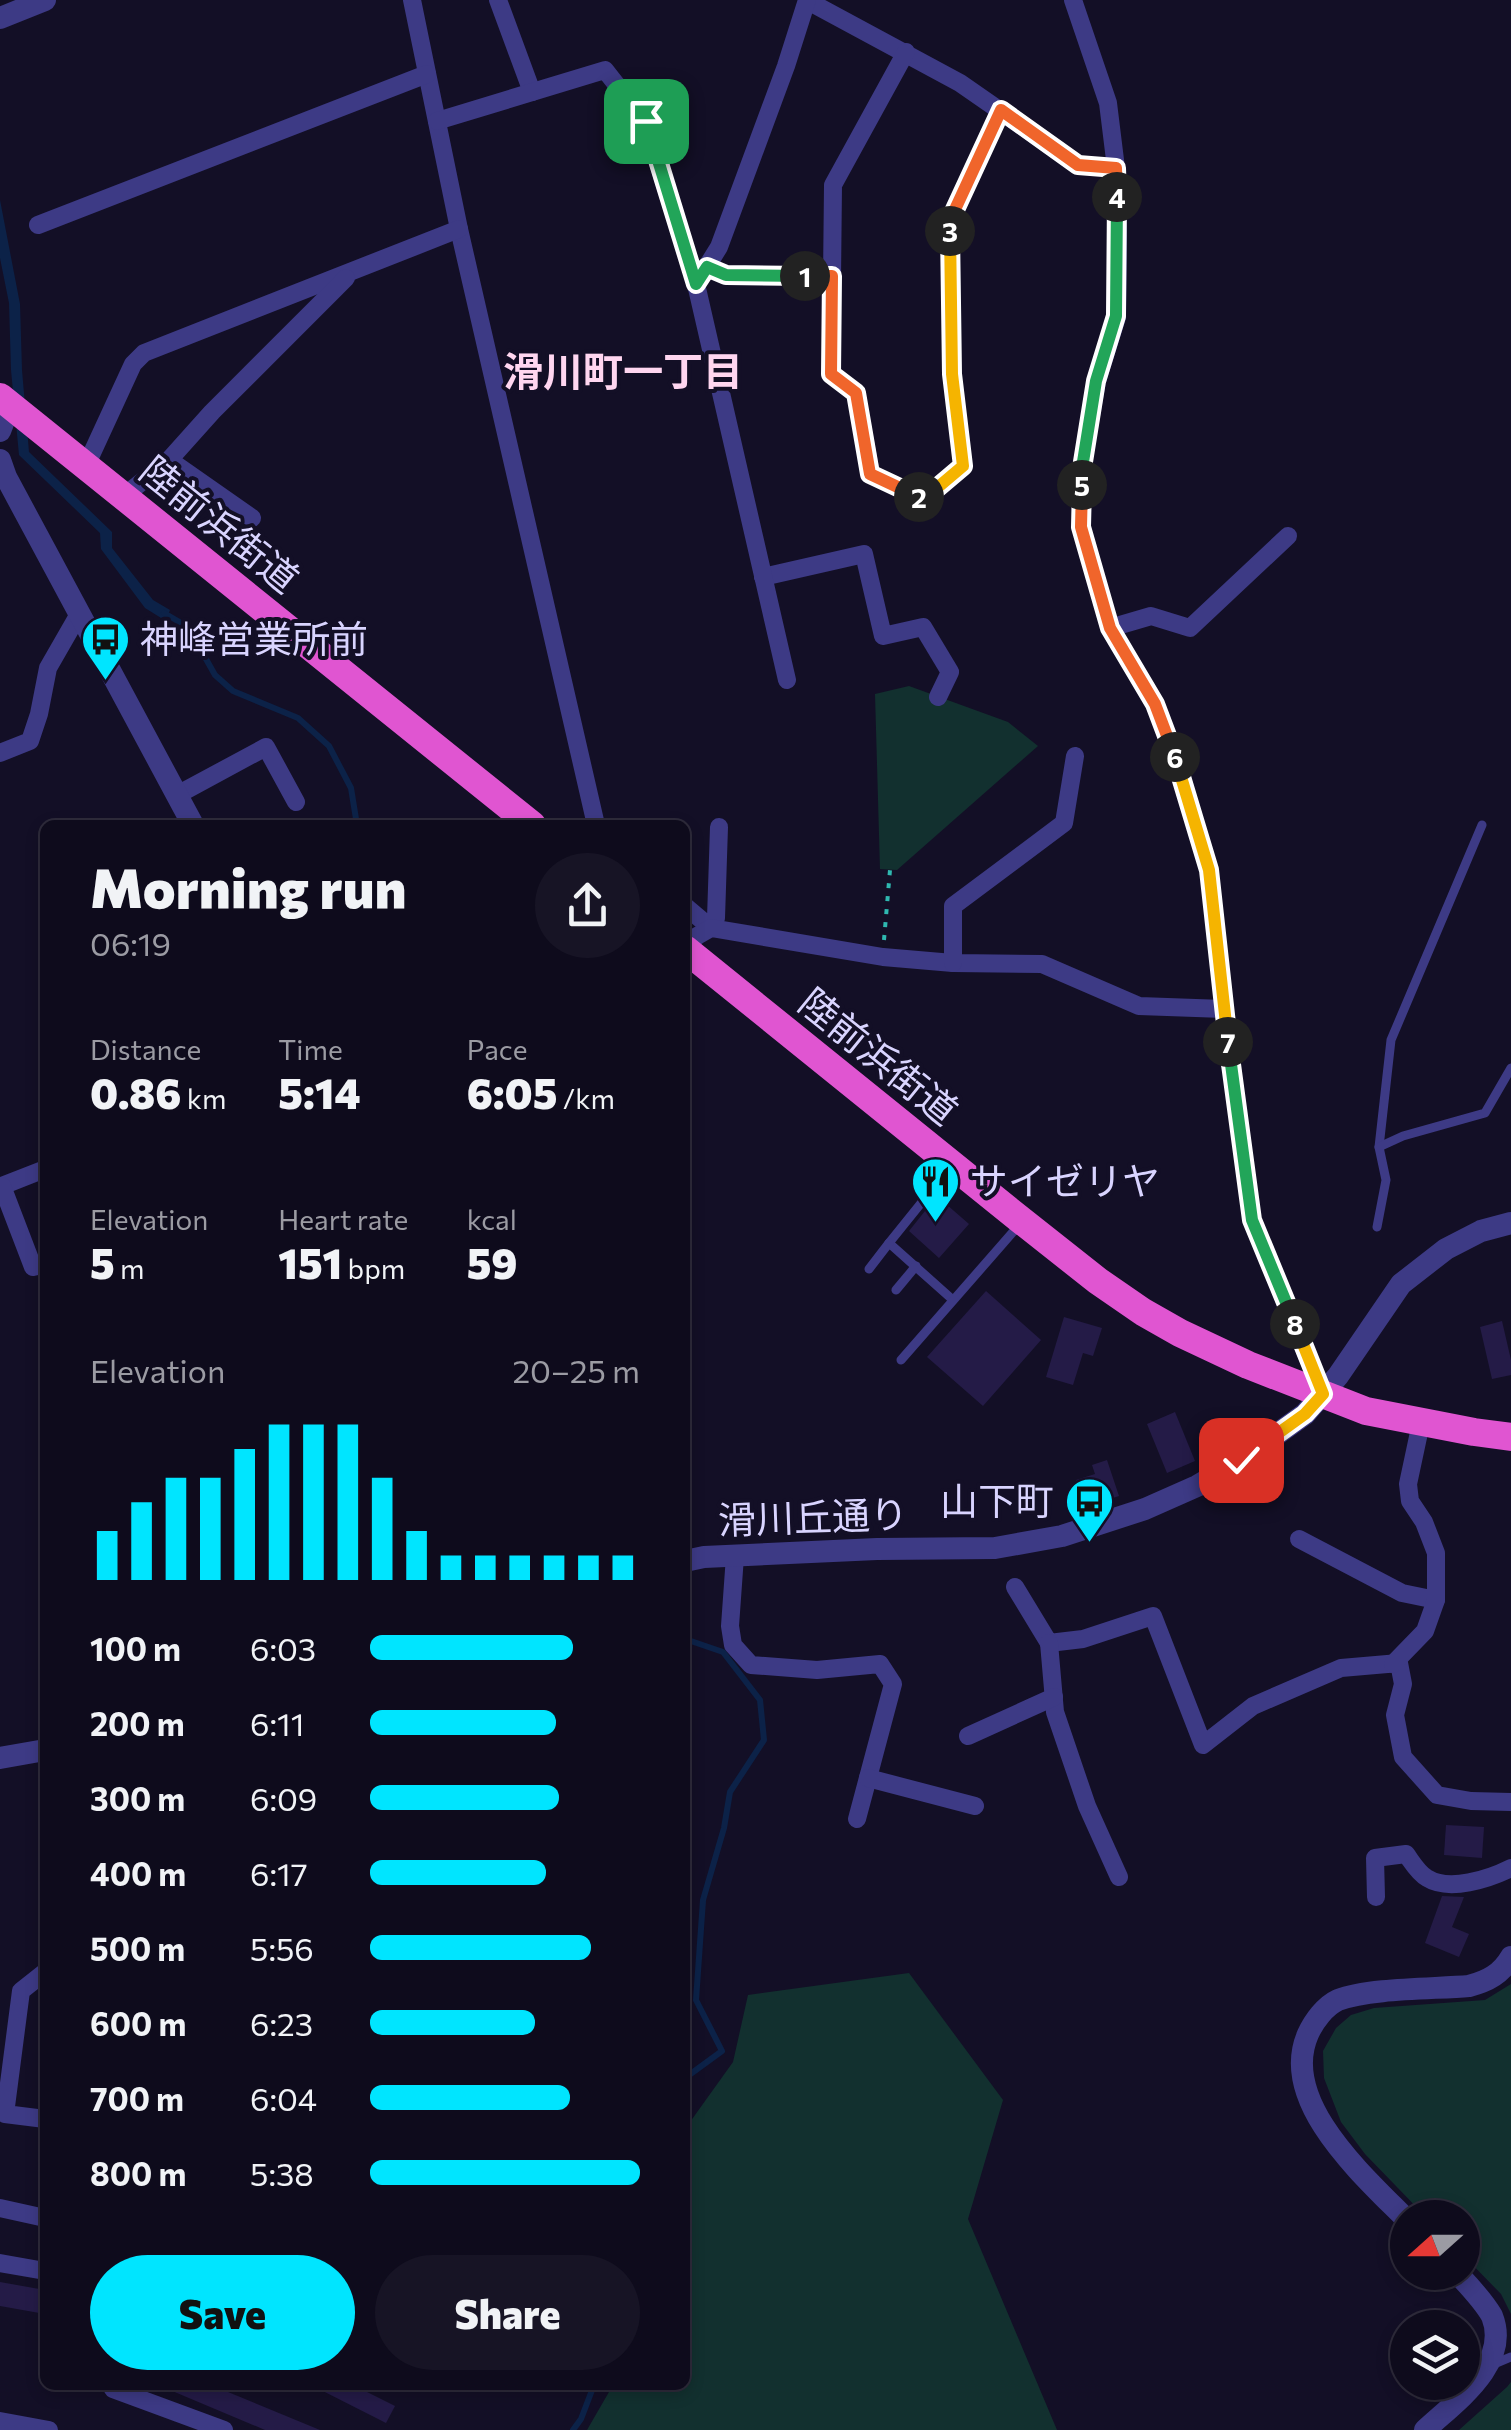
<!DOCTYPE html>
<meta charset="utf-8">
<style>
:root{--surface:#0e0b1c;--page:#171425;--text:#f1f3f6;--muted:#9b9ba3;--line:#2e2b3b;--accent:#00e5ff}
body{margin:0;font-family:Commissioner,"Noto Sans JP",sans-serif;background:var(--page);color:var(--text);height:100vh;display:flex;flex-direction:column;font-size:38px;white-space:nowrap}
*{box-sizing:border-box;margin:0}
p{font-size:32px;color:var(--muted)}
.icon{flex:none;width:55px;height:55px;fill:none;stroke:currentColor;stroke-width:2;stroke-linecap:round;stroke-linejoin:round}
.map{position:relative;flex:1;overflow:hidden}
.panel{position:absolute;left:40px;top:820px;width:650px;height:1570px;display:flex;flex-direction:column;background:var(--surface);border-radius:15px;box-shadow:0 5px 15px #0003,0 0 0 2px var(--line)}
.panel>*{flex:none}
.needle{width:65px;rotate:249deg}
.tools{position:absolute;left:1390px;top:2200px;display:grid;gap:20px}
.tools a{display:grid;place-items:center;width:90px;height:90px;border-radius:50%;background:var(--surface);box-shadow:0 5px 15px #0003,0 0 0 2px var(--line);font-size:50px}
.pin{position:absolute;display:grid;place-items:center;width:85px;height:85px;color:#fff;margin:-42px;border-radius:20px;box-shadow:0 5px 15px #0006}
.km{position:absolute;width:50px;height:50px;margin:-25px;border-radius:50%;background:#222;color:#fff;font-size:28px;line-height:50px;text-align:center}
.round{display:grid;place-items:center;flex:none;width:105px;height:105px;border-radius:52px;background:var(--page)}
.summary{display:flex;align-items:center;justify-content:space-between;height:170px;padding:0 50px}
h1{font-size:55px;font-weight:800;line-height:75px}
.stats{display:grid;grid-template-columns:repeat(3,1fr);gap:15px;height:170px;padding:10px 50px}
.stats div{display:grid;align-content:center}
.stats b{font-size:42px;font-weight:800}
.stats small{font-size:28px;font-weight:400}
.stats p{font-size:28px}
.chart{height:280px;padding:20px 50px}
.chart p{display:flex;justify-content:space-between}
.chart svg{width:100%;height:180px;margin-top:10px;stroke:var(--accent);stroke-width:6}
.button{display:flex;gap:20px;margin-top:auto;padding:20px 50px}
.button a{flex:1;height:115px;border-radius:60px;background:var(--accent);color:#111;font-size:40px;font-weight:800;line-height:115px;text-align:center}
.button a+a{background:var(--page);color:var(--text)}
ul{padding:0 50px;list-style:none;font-size:32px}
li{display:grid;grid-template-columns:160px 120px 1fr;align-items:center;height:75px}
li i{height:25px;border-radius:12px;background:var(--accent)}
.map>svg:first-child{display:block}
.green{fill:#12302f}
.water{fill:#0c2248}
.lines{fill:none;stroke-linecap:round;stroke-linejoin:round}
.stream{stroke:#0c2248;stroke-width:6}
.building{fill:#241b47}
.path{stroke:#2fb8b0;stroke-width:4;stroke-dasharray:5 8;stroke-linecap:butt}
.service{stroke:#3d3a85;stroke-width:9}
.minor{stroke:#3d3a85;stroke-width:18}
.tertiary{stroke:#3d3a85;stroke-width:22}
.trunk{stroke:#e055d1;stroke-width:28}
.split-1-casing{stroke:#fff;stroke-width:20}
.split-2-casing{stroke:#fff;stroke-width:20}
.split-3-casing{stroke:#fff;stroke-width:20}
.split-4-casing{stroke:#fff;stroke-width:20}
.split-5-casing{stroke:#fff;stroke-width:20}
.split-6-casing{stroke:#fff;stroke-width:20}
.split-7-casing{stroke:#fff;stroke-width:20}
.split-8-casing{stroke:#fff;stroke-width:20}
.split-9-casing{stroke:#fff;stroke-width:20}
.split-1{stroke:#22a559;stroke-width:12}
.split-2{stroke:#f0652b;stroke-width:12}
.split-3{stroke:#f5b400;stroke-width:12}
.split-4{stroke:#f0652b;stroke-width:12}
.split-5{stroke:#22a559;stroke-width:12}
.split-6{stroke:#f0652b;stroke-width:12}
.split-7{stroke:#f5b400;stroke-width:12}
.split-8{stroke:#22a559;stroke-width:12}
.split-9{stroke:#f5b400;stroke-width:12}
.labels{text-anchor:middle;stroke-width:8;stroke-linejoin:round;paint-order:stroke}
.street-label{font-size:38px;fill:#d9d4ff;stroke:#130f26}
.poi-label{font-size:38px;fill:#d9d4ff;stroke:#130f26;text-anchor:start}
.neighbourhood-label{font-size:40px;font-weight:bold;fill:#ffd6f0;stroke:#130f26}
</style>
<div class="map">
<svg width="1511" height="2430" viewBox="0 0 1511 2430">
<rect width="100%" height="100%" fill="#130f26"/>
<g class="green">
<polygon points="909,686 1008,722 1038,746 897,870 880,869 875,694"/>
<polygon points="909,1973 1003,2100 968,2219 1057,2430 587,2430 613,2385 685,2385 685,2129 733,2062 748,1995"/>
<polygon points="1511,1984 1511,2314 1501,2294 1463,2255 1462,2218 1426,2217 1365,2154 1341,2122 1324,2078 1323,2051 1336,2028 1351,2015 1374,2008 1485,2000"/>
<polygon points="1511,2382 1511,2430 1459,2430 1507,2387"/>
</g>
<polygon class="water" points="0,200 20,304 22,370 29,452 112,532 112,548 153,600 170,610 166,621 145,608 101,549 100,533 19,455 11,370 9,303 0,258"/>
<g class="lines">
<g class="stream">
<polyline points="164,613 188,627 215,675 233,691 298,718 329,746 351,788 357,825"/>
<polyline points="685,1639 723,1652 760,1700 764,1740 730,1792 724,1828 703,1900 696,2000 722,2051 685,2078"/>
<polyline points="573,2430 581,2419 594,2385"/>
</g>
</g>
<g class="building">
<polygon points="931,1191 969,1224 939,1258 909,1231 929,1206 930,1200 927,1196"/>
<polygon points="986,1291 1041,1340 983,1406 927,1357"/>
<polygon points="1064,1317 1102,1328 1093,1356 1083,1353 1073,1385 1046,1377"/>
<polygon points="1502,1321 1511,1360 1511,1375 1492,1379 1480,1327"/>
<polygon points="1175,1412 1195,1461 1167,1473 1147,1424"/>
<polygon points="1107,1460 1119,1496 1085,1507 1076,1480 1095,1474 1092,1465"/>
<polygon points="1446,1825 1484,1827 1482,1858 1444,1855"/>
<polygon points="1442,1896 1464,1897 1452,1927 1469,1934 1459,1957 1425,1943"/>
<polygon points="0,2282 45,2290 45,2314 0,2306"/>
<polygon points="158,2385 211,2385 320,2430 265,2430"/>
<polygon points="311,2385 353,2385 395,2406 386,2423"/>
</g>
<g class="lines">
<polyline class="path" points="884,940 890,870"/>
<g class="service">
<polyline points="1379,1147 1391,1040 1482,825"/>
<polyline points="922,1202 889,1243 953,1300"/>
<polyline points="1377,1227 1386,1180 1379,1147 1403,1136 1485,1113 1511,1068"/>
<polyline points="869,1269 889,1243"/>
<polyline points="896,1290 916,1266"/>
<polyline points="901,1360 1020,1224"/>
<polyline points="1494,2364 1511,2357"/>
</g>
<g class="minor">
<polyline points="412,0 459,229 596,825"/>
<polyline points="498,0 532,92"/>
<polyline points="1073,0 1108,103 1116,168 1118,236 1117,317 1097,381 1082,468 1081,527 1110,628 1155,704 1178,765 1209,870 1224,1009 1252,1220 1323,1395"/>
<polyline points="808,1 960,83 1078,165 1116,168"/>
<polyline points="906,52 833,185 831,374 856,393 871,474 923,499 963,466 952,374 950,238 952,216 1001,110"/>
<polyline points="437,121 605,70 645,121 696,284"/>
<polyline points="38,225 427,74"/>
<polyline points="707,267 726,275 832,276"/>
<polyline points="86,466 133,364 144,353 459,229"/>
<polyline points="124,496 169,460"/>
<polyline points="252,518 169,460 212,412 346,278"/>
<polyline points="763,577 864,554 883,636 923,627 950,672 938,697"/>
<polyline points="1110,628 1151,616 1190,628 1288,536"/>
<polyline points="787,680 696,284 719,247 786,66 807,0"/>
<polyline points="0,753 30,741 39,714 48,668 79,614"/>
<polyline points="177,795 266,747 296,802"/>
<polyline points="685,906 711,928 716,918 719,827"/>
<polyline points="685,947 697,936 711,928 883,957 953,963 1042,964 1139,1006 1224,1009"/>
<polyline points="953,963 953,906 1064,823 1075,756"/>
<polyline points="2,1186 45,1169"/>
<polyline points="0,1187 2,1186 33,1267 45,1264"/>
<polyline points="1299,1539 1402,1593 1436,1600"/>
<polyline points="735,1556 730,1626 733,1645 751,1665 817,1670 880,1664 893,1684 857,1819"/>
<polyline points="1015,1587 1049,1643 1083,1639 1153,1616 1203,1745 1253,1706 1341,1668 1399,1663 1403,1684 1395,1715 1403,1757 1437,1795 1471,1801 1511,1802"/>
<polyline points="1049,1643 1055,1712 1087,1806 1119,1877"/>
<polyline points="1393,1664 1425,1631 1436,1600 1436,1553 1424,1522 1410,1501 1408,1484 1421,1423"/>
<polyline points="968,1736 1054,1697"/>
<polyline points="868,1778 975,1806"/>
<path d="M1376,1897L1375,1858L1406,1854C1412,1862 1418,1873 1427,1878C1449,1892 1489,1879 1511,1868"/>
<polyline points="45,1972 21,1991 5,2114 45,2119"/>
<polyline points="0,2208 45,2218"/>
<polyline points="0,2263 45,2271"/>
<polyline points="111,2385 113,2389 224,2430"/>
<polyline points="0,2421 49,2430"/>
</g>
<g class="tertiary">
<polyline points="0,18 45,0"/>
<polyline points="0,431 10,405"/>
<polyline points="0,460 6,477 193,825"/>
<polyline points="685,1561 704,1557 877,1549 995,1548 1062,1536 1145,1509 1197,1486 1241,1460 1305,1414 1338,1376 1401,1284 1446,1249 1481,1231 1511,1223"/>
<polyline points="0,1758 45,1750"/>
<path d="M1408,2221C1365,2177 1278,2102 1308,2034C1314,2021 1325,2006 1338,2000C1369,1988 1434,1989 1469,1986C1488,1981 1501,1974 1511,1957"/>
<path d="M1425,2430C1455,2402 1511,2364 1492,2316C1483,2300 1469,2286 1456,2272"/>
</g>
<g class="trunk">
<polyline points="0,397 532,825"/>
<polyline points="685,949 1022,1221 1098,1281 1143,1312 1180,1333 1248,1365 1366,1411 1474,1432 1511,1437"/>
</g>
</g>
<g class="lines">
<defs>
<polyline id="split-1" points="646,121 696,284 707,267 726,275 805,276"/>
<polyline id="split-2" points="805,276 832,276 831,374 856,393 870,474 919,497"/>
<polyline id="split-3" points="919,497 924,499 963,466 952,374 950,231"/>
<polyline id="split-4" points="950,231 952,216 1001,110 1078,165 1116,168 1117,197"/>
<polyline id="split-5" points="1082,485 1082,468 1096,381 1116,316 1117,197"/>
<polyline id="split-6" points="1082,485 1081,527 1110,628 1155,704 1175,757"/>
<polyline id="split-7" points="1175,757 1209,870 1228,1042"/>
<polyline id="split-8" points="1228,1042 1252,1220 1295,1324"/>
<polyline id="split-9" points="1241,1460 1305,1414 1323,1394 1295,1324"/>
</defs>
<use href="#split-1" class="split-1-casing"/>
<use href="#split-2" class="split-2-casing"/>
<use href="#split-3" class="split-3-casing"/>
<use href="#split-4" class="split-4-casing"/>
<use href="#split-5" class="split-5-casing"/>
<use href="#split-6" class="split-6-casing"/>
<use href="#split-7" class="split-7-casing"/>
<use href="#split-8" class="split-8-casing"/>
<use href="#split-9" class="split-9-casing"/>
<use href="#split-1" class="split-1"/>
<use href="#split-2" class="split-2"/>
<use href="#split-3" class="split-3"/>
<use href="#split-4" class="split-4"/>
<use href="#split-5" class="split-5"/>
<use href="#split-6" class="split-6"/>
<use href="#split-7" class="split-7"/>
<use href="#split-8" class="split-8"/>
<use href="#split-9" class="split-9"/>
</g>
<defs>
<symbol id="bus-pin" viewBox="-11 -11 22 30"><path d="M0 17L-7.5 6A9.5 9.5 0 1 1 7.5 6Z" fill="#00e5ff" stroke="#130f26"/><path d="M-5-6H5V4H4V6H2V4H-2V6H-4V4H-5ZM-3.5-4V0h7V-4ZM-3.5 1.2v1.5H-2V1.2ZM2 1.2v1.5H3.5V1.2Z" fill="#111"/></symbol>
<symbol id="restaurant-pin" viewBox="-11 -11 22 30"><path d="M0 17L-7.5 6A9.5 9.5 0 1 1 7.5 6Z" fill="#00e5ff" stroke="#130f26"/><path d="M-5-6h1v4h1v-4h1v4h1v-4h1v5L-1.5 .5V6h-2V.5L-5-1ZM5-6V6H3V1.5H1.5Q1.5-4 5-6Z" fill="#111"/></symbol>
</defs>
<g fill-rule="evenodd">
<use href="#bus-pin" x="78" y="612" width="55" height="75"/>
<use href="#restaurant-pin" x="908" y="1154" width="55" height="75"/>
<use href="#bus-pin" x="1062" y="1474" width="55" height="75"/>
</g>
<g class="labels">
<g class="street-label">
<text transform="translate(219 525) rotate(39)" y="13">陸前浜街道</text>
<text transform="translate(878 1057) rotate(39)" y="13">陸前浜街道</text>
<text transform="translate(813 1518) rotate(-2)" y="13">滑川丘通り</text>
</g>
<g class="poi-label">
<text x="140" y="653">神峰営業所前</text>
<text x="970" y="1195">サイゼリヤ</text>
<text x="1054" y="1515" text-anchor="end">山下町</text>
</g>
<g class="neighbourhood-label">
<text x="623" y="386">滑川町一丁目</text>
</g>
</g>
</svg>
<div class="tools">
<a><svg class="needle" viewBox="-14 -14 28 28"><path d="M0-13l5 13h-10z" fill="#e53935"/><path d="M0 13l5-13h-10z" fill="#9b9ba3"/></svg></a>
<a><svg class="icon" aria-label="layers" viewBox="0 0 24 24"><path d="M12 4l9 5-9 5-9-5zM3 14l9 5 9-5"/></svg></a>
</div>
<div class="pin" style="left:646px;top:121px;background:#1e9e55"><svg class="icon" aria-label="arrive" viewBox="0 0 24 24"><path d="M6 21V4h12l-3 4 3 4H6"/></svg></div>
<div class="pin" style="left:1241px;top:1460px;background:#d93025"><svg class="icon" aria-label="check" viewBox="0 0 24 24"><path d="M5 12l5 5 9-10"/></svg></div>
<b class="km" style="left:805px;top:276px">1</b>
<b class="km" style="left:919px;top:497px">2</b>
<b class="km" style="left:950px;top:231px">3</b>
<b class="km" style="left:1117px;top:197px">4</b>
<b class="km" style="left:1082px;top:485px">5</b>
<b class="km" style="left:1175px;top:757px">6</b>
<b class="km" style="left:1228px;top:1042px">7</b>
<b class="km" style="left:1295px;top:1324px">8</b>
<section class="panel">
<div class="summary"><div><h1>Morning run</h1><p>06:19</p></div><a class="round"><svg class="icon" aria-label="share" viewBox="0 0 24 24"><path d="M12 15V3M7 8l5-5 5 5M5 13v7h14v-7"/></svg></a></div>
<div class="stats">
<div><p>Distance</p><b>0.86<small> km</small></b></div>
<div><p>Time</p><b>5:14</b></div>
<div><p>Pace</p><b>6:05<small> /km</small></b></div>
</div>
<div class="stats">
<div><p>Elevation</p><b>5<small> m</small></b></div>
<div><p>Heart rate</p><b>151<small> bpm</small></b></div>
<div><p>kcal</p><b>59</b></div>
</div>
<div class="chart"><p><span>Elevation</span>20–25 m</p>
<svg viewBox="0 0 160 44" preserveAspectRatio="none"><path d="M5 44V32M15 44V25M25 44V19M35 44V19M45 44V12M55 44V6M65 44V6M75 44V6M85 44V19M95 44V32M105 44V38M115 44V38M125 44V38M135 44V38M145 44V38M155 44V38"/></svg>
</div>
<ul>
<li><b>100 m</b>6:03<i style="width:75%"></i></li>
<li><b>200 m</b>6:11<i style="width:69%"></i></li>
<li><b>300 m</b>6:09<i style="width:70%"></i></li>
<li><b>400 m</b>6:17<i style="width:65%"></i></li>
<li><b>500 m</b>5:56<i style="width:82%"></i></li>
<li><b>600 m</b>6:23<i style="width:61%"></i></li>
<li><b>700 m</b>6:04<i style="width:74%"></i></li>
<li><b>800 m</b>5:38<i style="width:100%"></i></li>
</ul>
<div class="button"><a>Save</a><a>Share</a></div>
</section>
</div>
